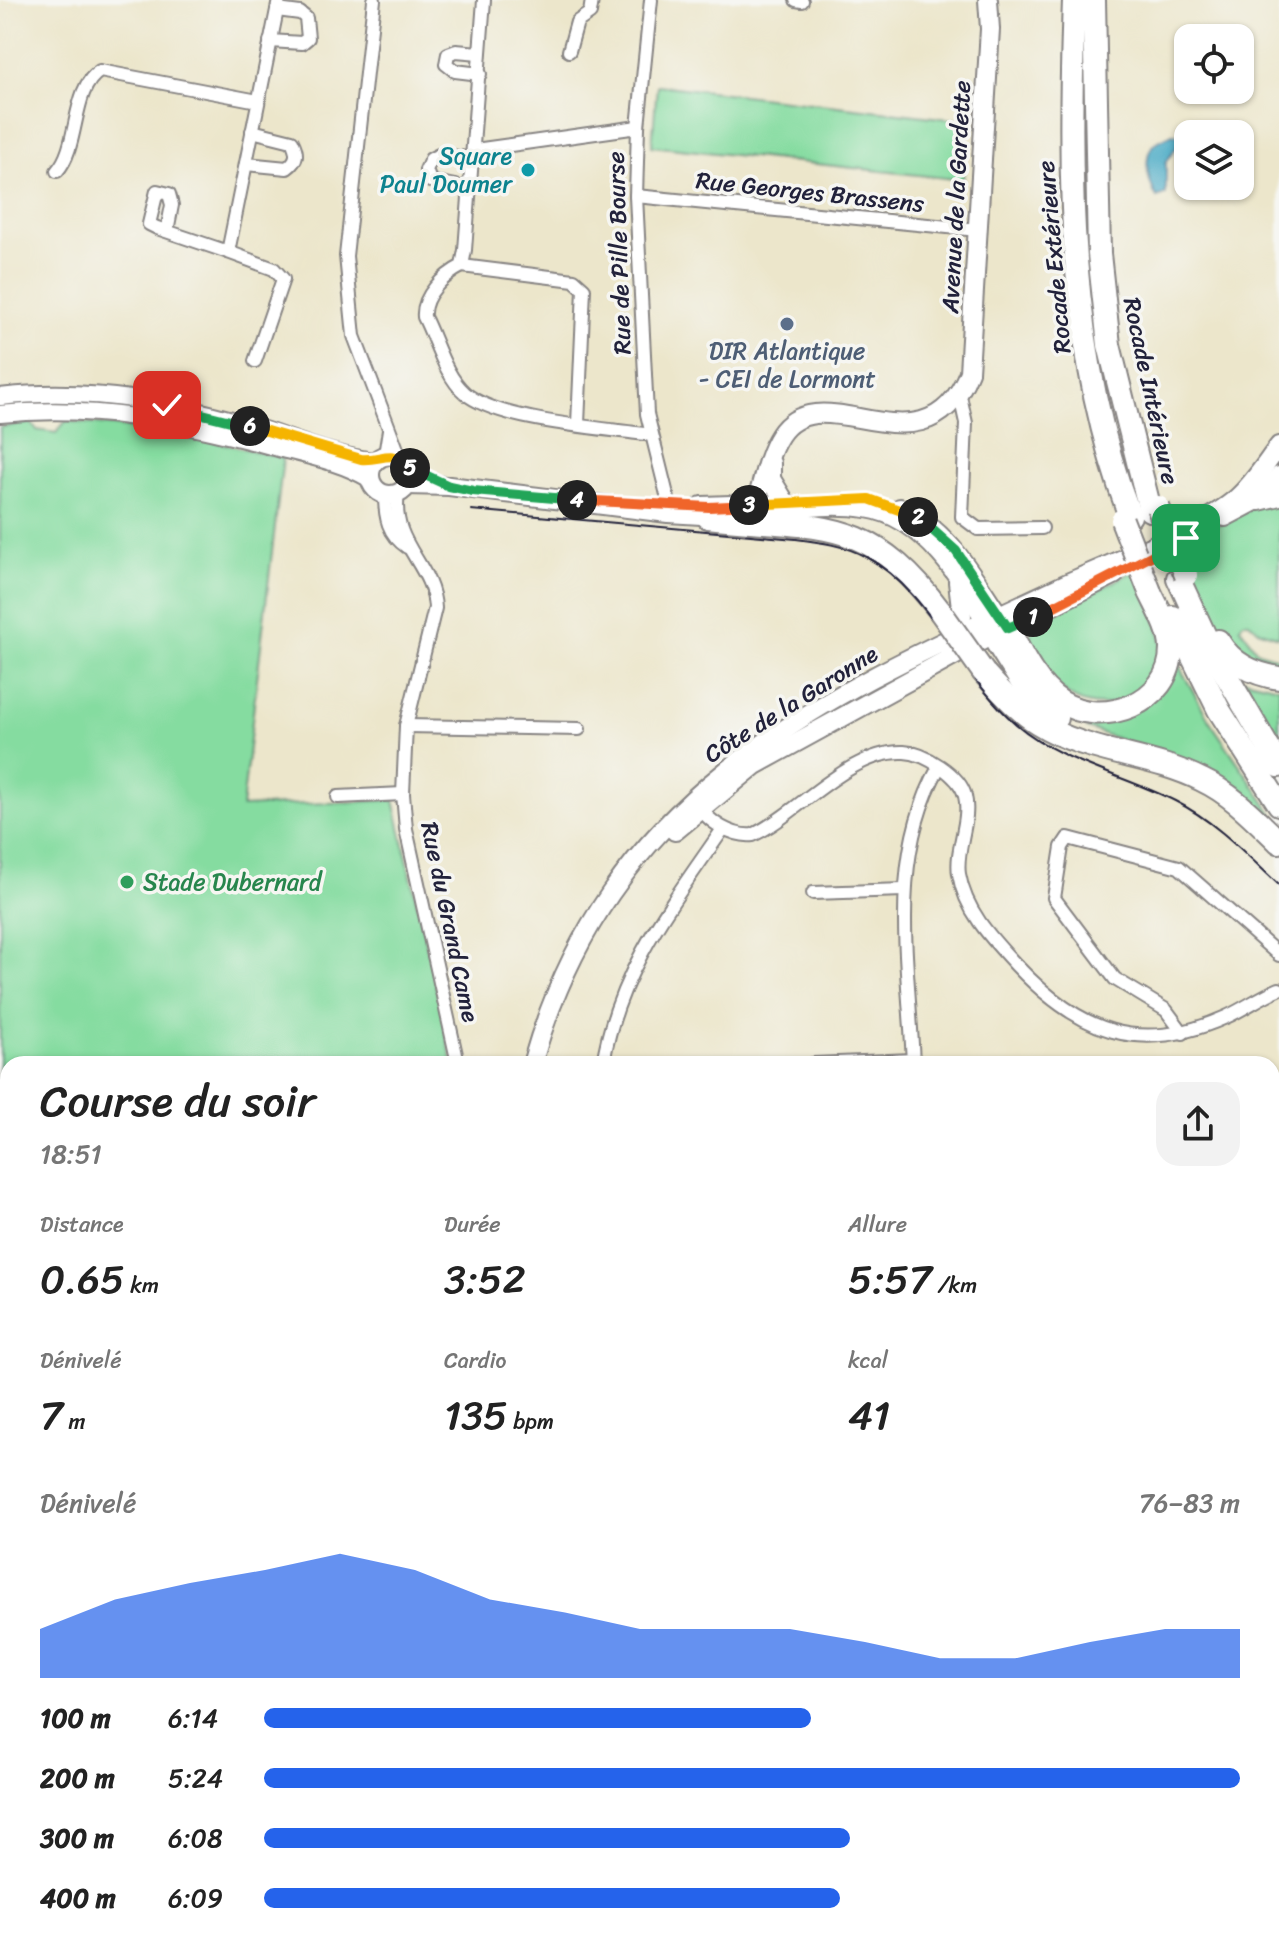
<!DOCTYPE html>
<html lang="fr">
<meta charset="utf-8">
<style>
:root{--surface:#fff;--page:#f2f2f2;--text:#222;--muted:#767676;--accent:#2563eb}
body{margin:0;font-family:Sriracha,sans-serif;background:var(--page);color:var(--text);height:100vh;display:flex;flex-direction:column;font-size:30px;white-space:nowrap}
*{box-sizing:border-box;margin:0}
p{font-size:26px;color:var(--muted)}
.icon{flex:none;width:44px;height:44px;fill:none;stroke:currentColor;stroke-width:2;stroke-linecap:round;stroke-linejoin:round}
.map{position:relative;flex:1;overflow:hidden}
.panel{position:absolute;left:0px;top:1056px;width:1280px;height:890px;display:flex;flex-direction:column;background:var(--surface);border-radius:24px 24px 0 0;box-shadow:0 2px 6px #0004}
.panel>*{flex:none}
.tools{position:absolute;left:1174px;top:24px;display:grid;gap:16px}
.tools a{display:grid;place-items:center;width:80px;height:80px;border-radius:16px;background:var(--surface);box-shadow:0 2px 6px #0004;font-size:40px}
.pin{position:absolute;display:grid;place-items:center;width:68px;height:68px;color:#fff;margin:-34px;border-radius:16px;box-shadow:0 4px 12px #0006}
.km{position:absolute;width:40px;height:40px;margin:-20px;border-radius:50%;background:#222;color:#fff;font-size:22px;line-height:40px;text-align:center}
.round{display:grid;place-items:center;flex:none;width:84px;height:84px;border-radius:24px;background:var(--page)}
.headline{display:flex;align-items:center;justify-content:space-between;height:136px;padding:0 40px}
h1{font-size:44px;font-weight:600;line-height:60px}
.metrics{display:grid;grid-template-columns:repeat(3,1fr);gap:12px;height:136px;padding:8px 40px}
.metrics div{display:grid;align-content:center}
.metrics b{font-size:40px;font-weight:600}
.metrics small{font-size:22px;font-weight:400}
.metrics p{font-size:22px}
.chart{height:224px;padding:16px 40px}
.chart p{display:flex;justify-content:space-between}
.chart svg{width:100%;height:144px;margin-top:8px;fill:var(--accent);opacity:.7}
ul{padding:0 40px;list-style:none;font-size:26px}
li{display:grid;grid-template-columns:128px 96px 1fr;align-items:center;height:60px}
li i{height:20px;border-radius:10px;background:var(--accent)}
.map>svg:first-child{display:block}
.green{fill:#85dca0;stroke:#547f6e;stroke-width:2}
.forest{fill:#6cbc86;stroke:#476f60;stroke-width:2}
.water{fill:#45a8c4;stroke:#346580;stroke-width:2}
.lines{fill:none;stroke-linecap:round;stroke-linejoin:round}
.minor-casing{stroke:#878483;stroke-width:16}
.tertiary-casing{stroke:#878483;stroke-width:20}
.secondary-casing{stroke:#878483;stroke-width:22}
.motorway-casing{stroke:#878483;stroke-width:26}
.minor{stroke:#fff;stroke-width:12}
.tertiary{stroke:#fff;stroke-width:16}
.secondary{stroke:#fff;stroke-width:18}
.motorway{stroke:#fff;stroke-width:22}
.tram{stroke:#22223b;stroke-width:2}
.rail{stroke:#22223b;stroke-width:3;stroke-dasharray:12 6;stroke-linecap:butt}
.motorway-bridge-casing{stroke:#878483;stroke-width:26;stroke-linecap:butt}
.motorway-bridge{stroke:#fff;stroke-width:22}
.split-1-casing{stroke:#fff;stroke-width:16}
.split-2-casing{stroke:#fff;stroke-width:16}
.split-3-casing{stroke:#fff;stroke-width:16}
.split-4-casing{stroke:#fff;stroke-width:16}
.split-5-casing{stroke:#fff;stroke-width:16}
.split-6-casing{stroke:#fff;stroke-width:16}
.split-7-casing{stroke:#fff;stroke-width:16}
.split-1{stroke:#f0652b;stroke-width:10}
.split-2{stroke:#22a559;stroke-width:10}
.split-3{stroke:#f5b400;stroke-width:10}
.split-4{stroke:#f0652b;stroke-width:10}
.split-5{stroke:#22a559;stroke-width:10}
.split-6{stroke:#f5b400;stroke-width:10}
.split-7{stroke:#22a559;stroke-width:10}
.culture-dot{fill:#0f9aa8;stroke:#f6f6f2;stroke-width:3}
.service-dot{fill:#5c6f8a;stroke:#f6f6f2;stroke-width:3}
.leisure-dot{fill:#2e9e5b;stroke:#f6f6f2;stroke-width:3}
.labels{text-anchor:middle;stroke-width:7;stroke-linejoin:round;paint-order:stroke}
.culture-label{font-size:24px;fill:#0d838f;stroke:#f6f6f2;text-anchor:end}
.street-label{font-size:24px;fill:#22223b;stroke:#f6f6f2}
.service-label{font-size:24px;fill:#4e5e75;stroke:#f6f6f2}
.leisure-label{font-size:24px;fill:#27864d;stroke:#f6f6f2;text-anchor:start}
</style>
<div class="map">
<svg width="1279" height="1945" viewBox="0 0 1279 1945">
<rect width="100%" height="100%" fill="#f6f6f2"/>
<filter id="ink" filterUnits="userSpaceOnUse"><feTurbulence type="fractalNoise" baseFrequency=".0125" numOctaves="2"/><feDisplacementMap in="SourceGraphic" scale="16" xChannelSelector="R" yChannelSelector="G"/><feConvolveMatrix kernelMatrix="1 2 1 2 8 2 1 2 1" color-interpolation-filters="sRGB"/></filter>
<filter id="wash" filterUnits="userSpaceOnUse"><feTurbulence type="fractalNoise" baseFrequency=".006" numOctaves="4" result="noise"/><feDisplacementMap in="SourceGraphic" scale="32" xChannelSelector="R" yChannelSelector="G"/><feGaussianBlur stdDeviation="1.8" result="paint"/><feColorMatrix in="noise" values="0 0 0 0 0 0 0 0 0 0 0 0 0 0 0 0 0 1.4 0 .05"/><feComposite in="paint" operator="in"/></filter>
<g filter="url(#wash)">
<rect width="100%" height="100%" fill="#ece6cb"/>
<g class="green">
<polygon points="657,85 967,121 963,180 652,146"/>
<polygon points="66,421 180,433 283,458 242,807 394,800 453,1064 8,1064 8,1672 0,1670 0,427 31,423 37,430 56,433"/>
<path d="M1279,499V637L1258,630L1249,622H1243L1240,627L1258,652L1279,658V672C1227,664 1190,591 1184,543L1251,508Z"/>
<path d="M1135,570C1142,588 1162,627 1162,645C1162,683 1124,713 1086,703C1068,699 1055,684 1045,669C1037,659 1030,650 1029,637L1037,623Z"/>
<polygon points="1178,664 1209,720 1279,823 1279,834 1160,754 1087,728 1090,721 1096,722"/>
<polygon points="1244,679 1279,687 1279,742 1242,684"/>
<polygon points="8,1760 8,1938 44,1938 43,1945 0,1945 0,1761"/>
</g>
<polygon class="forest" points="1279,1920 1279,1945 1234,1945 1247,1938 1272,1938 1272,1924"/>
<path class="water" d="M1172,134L1178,135L1182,140L1166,162V194L1157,198C1149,183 1142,159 1153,145C1158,140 1166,138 1172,134Z"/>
</g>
<g filter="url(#ink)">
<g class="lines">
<defs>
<g id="minor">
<polyline points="374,0 346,256 354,336 400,457"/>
<path d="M484,0L465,250L462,266C444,275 422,296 424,317C436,340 445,376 465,393C499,422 605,428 651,435"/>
<polyline points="651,0 638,127 636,196 647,414 669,503"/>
<polyline points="796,0 802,1"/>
<polyline points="270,41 302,43 308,38 306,18 300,13 277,10"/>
<polyline points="569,51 577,22 590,13 592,0"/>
<polyline points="479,53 456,51 448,54 446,64 455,71 480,74"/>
<path d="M246,164L287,168C298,160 298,153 292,141L252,131"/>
<path d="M57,171C80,146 71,88 100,71L258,101"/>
<polyline points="470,189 430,181 426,170 431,159 439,155 468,158 475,150 638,127"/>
<polyline points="636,196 978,230"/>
<polyline points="167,231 172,205 169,194 157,191 149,224 157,228 228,252"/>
<polyline points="462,266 574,280 584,289 578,424"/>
<polyline points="255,361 283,279 274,269 228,252 279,0"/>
<polyline points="960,396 966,423 962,517 978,529 1042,528"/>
<polyline points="385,455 389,430"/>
<path d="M398,494C390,544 433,564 435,608L406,726L403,794L406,829L457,1059"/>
<path d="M385,495C385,517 388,534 407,547"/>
<polyline points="406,726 579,729"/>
<polyline points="338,797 403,794"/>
<path d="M700,805C706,822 734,837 753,835C797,815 849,750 904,752C925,753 960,775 965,796C971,821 955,849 959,874C965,911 992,939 1016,965C1079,1032 1139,1056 1226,1017C1244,1009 1260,997 1279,989"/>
<polyline points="813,893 904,890"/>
<polyline points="1183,1033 1166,1010 1115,979 1054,898 1062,847 1068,838 1179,867 1279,955"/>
<path d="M603,1064C617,973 672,903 723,829"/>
<polyline points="813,1064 913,1060"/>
<path d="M913,1064C909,963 887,860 939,767"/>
<polyline points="1272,1270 1279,1278"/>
<polyline points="1272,1349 1279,1319"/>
<polyline points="1272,1530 1279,1539"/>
<polyline points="1272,1746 1277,1761 1275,1781"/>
<polyline points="989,1938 1012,1945"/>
<polyline points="569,1945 569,1938"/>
<polyline points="1100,1945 1102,1938"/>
</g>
<g id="tertiary">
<path d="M0,397C78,388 157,399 232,420C279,433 327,456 375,461"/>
<path d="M0,414C94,404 181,422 271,446C304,455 340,461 370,479"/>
</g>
<g id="secondary">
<circle cx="390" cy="475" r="20"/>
<polyline points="771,463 771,479 785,502"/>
<polyline points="407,485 449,486 668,513 718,516"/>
<path d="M756,504C763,481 767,455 780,435C822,371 926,482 969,372L990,29L988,0"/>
<polyline points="702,506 760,504"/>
<path d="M900,508C951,531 974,580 1004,623"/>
<path d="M748,513C786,510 827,502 866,508C924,516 965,582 990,630"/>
<polyline points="1225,517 1259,499 1279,476"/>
<polyline points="958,582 962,616 959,633"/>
<polyline points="675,831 755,765 992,635 1114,575"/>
<path d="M532,1064C611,784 828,695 1070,582C1116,561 1201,529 1237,498C1254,483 1266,463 1279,446"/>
<polyline points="428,1945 429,1938"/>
<polyline points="442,1945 443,1938"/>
</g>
<g id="motorway">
<path d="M1074,0C1068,174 1067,351 1130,516"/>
<polyline points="1094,0 1099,254 1109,345 1150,510"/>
<polyline points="1259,499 1279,494"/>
<path d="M708,517C819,530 866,512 940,611"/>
<polyline points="1178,578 1211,649 1279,766"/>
<polyline points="1173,617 1219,710 1279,804"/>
<path d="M1008,628C1021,654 1036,686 1061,702C1102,728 1171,704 1171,649C1171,630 1158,609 1150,592"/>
<polyline points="992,635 1033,700 1056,718"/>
<path d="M1218,641C1232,664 1253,674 1279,678"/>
<path d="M984,673C1001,691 1017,710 1038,723C1087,754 1151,754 1202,780C1232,794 1256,820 1279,842"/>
</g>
</defs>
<use href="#minor" class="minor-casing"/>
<use href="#tertiary" class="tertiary-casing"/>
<use href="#secondary" class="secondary-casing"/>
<use href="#motorway" class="motorway-casing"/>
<use href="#minor" class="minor"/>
<use href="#tertiary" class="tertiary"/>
<use href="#secondary" class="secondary"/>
<use href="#motorway" class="motorway"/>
<path class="tram" d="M471,510L796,539C820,542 844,545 866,557C930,591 960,676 1016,724C1060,762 1123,775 1175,801C1215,821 1247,855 1279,885"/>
<g class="rail">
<polyline points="0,1686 8,1687"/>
<polyline points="1078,1938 1097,1945"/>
</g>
<defs>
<g id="motorway-bridge">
<polyline points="1158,507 1186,575"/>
<polyline points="1122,520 1150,592"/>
<polyline points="940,611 984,673"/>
</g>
</defs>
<use href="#motorway-bridge" class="motorway-bridge-casing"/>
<use href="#motorway-bridge" class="motorway-bridge"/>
</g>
</g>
<g class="lines" filter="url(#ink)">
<defs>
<polyline id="split-1" points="1033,617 1186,538"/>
<polyline id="split-2" points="918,517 956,551 1008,628 1033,617"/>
<polyline id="split-3" points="749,505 869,499 918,517"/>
<polyline id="split-4" points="577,500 709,507 749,505"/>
<polyline id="split-5" points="410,468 449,486 473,491 577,500"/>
<path id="split-6" d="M250,426L361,459C382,461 394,447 410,468"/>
<polyline id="split-7" points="167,405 250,426"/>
</defs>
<use href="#split-1" class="split-1-casing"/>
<use href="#split-2" class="split-2-casing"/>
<use href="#split-3" class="split-3-casing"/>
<use href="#split-4" class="split-4-casing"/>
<use href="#split-5" class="split-5-casing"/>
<use href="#split-6" class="split-6-casing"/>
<use href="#split-7" class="split-7-casing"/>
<use href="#split-1" class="split-1"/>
<use href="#split-2" class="split-2"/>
<use href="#split-3" class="split-3"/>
<use href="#split-4" class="split-4"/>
<use href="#split-5" class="split-5"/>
<use href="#split-6" class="split-6"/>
<use href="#split-7" class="split-7"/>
</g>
<circle class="culture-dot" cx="528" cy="170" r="8"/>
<circle class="service-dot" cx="787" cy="324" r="8"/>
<circle class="leisure-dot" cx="127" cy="882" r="8"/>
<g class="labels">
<g class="culture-label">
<text x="512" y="164">Square<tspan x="512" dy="28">Paul Doumer</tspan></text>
</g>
<g class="street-label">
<text transform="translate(810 192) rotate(6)" y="8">Rue Georges Brassens</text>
<text transform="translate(956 197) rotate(-87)" y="8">Avenue de la Gardette</text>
<text transform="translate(619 253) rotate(-92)" y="8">Rue de Pille Bourse</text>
<text transform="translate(1054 257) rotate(-95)" y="8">Rocade Extérieure</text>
<text transform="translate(1151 391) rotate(78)" y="8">Rocade Intérieure</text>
<text transform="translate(791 704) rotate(-32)" y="8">Côte de la Garonne</text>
<text transform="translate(450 922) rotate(78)" y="8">Rue du Grand Came</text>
</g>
<g class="service-label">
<text x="787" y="359">DIR Atlantique<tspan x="787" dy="28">- CEI de Lormont</tspan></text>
</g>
<g class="leisure-label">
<text x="143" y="890">Stade Dubernard</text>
</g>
</g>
</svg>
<div class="tools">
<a><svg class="icon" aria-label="locate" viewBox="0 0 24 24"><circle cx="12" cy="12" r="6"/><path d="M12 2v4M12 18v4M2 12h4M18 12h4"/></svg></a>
<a><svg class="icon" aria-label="layers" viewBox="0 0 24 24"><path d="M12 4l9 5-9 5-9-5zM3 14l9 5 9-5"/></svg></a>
</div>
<div class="pin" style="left:1186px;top:538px;background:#1e9e55"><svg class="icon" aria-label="arrive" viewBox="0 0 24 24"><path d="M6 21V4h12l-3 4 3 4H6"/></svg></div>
<div class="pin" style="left:167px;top:405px;background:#d93025"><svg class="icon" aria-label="check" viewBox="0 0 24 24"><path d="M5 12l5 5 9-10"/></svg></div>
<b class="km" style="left:1033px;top:617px">1</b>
<b class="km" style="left:918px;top:517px">2</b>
<b class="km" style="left:749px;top:505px">3</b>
<b class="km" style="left:577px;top:500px">4</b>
<b class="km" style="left:410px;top:468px">5</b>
<b class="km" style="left:250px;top:426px">6</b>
<section class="panel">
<div class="headline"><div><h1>Course du soir</h1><p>18:51</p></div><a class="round"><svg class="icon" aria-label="share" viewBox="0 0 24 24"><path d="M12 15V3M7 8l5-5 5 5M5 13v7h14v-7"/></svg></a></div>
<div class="metrics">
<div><p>Distance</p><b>0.65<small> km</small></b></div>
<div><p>Durée</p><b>3:52</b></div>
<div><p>Allure</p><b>5:57<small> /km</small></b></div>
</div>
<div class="metrics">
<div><p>Dénivelé</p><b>7<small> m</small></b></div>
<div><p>Cardio</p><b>135<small> bpm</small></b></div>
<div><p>kcal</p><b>41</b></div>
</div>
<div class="chart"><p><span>Dénivelé</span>76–83 m</p>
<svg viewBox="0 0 160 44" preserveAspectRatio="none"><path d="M0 44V29L10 20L20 15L30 11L40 6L50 11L60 20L70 24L80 29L90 29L100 29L110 33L120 38L130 38L140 33L150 29L160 29V44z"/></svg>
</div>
<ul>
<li><b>100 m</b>6:14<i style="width:56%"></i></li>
<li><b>200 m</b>5:24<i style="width:100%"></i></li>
<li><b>300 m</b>6:08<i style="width:60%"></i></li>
<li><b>400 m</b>6:09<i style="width:59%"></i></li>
</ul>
</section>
</div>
